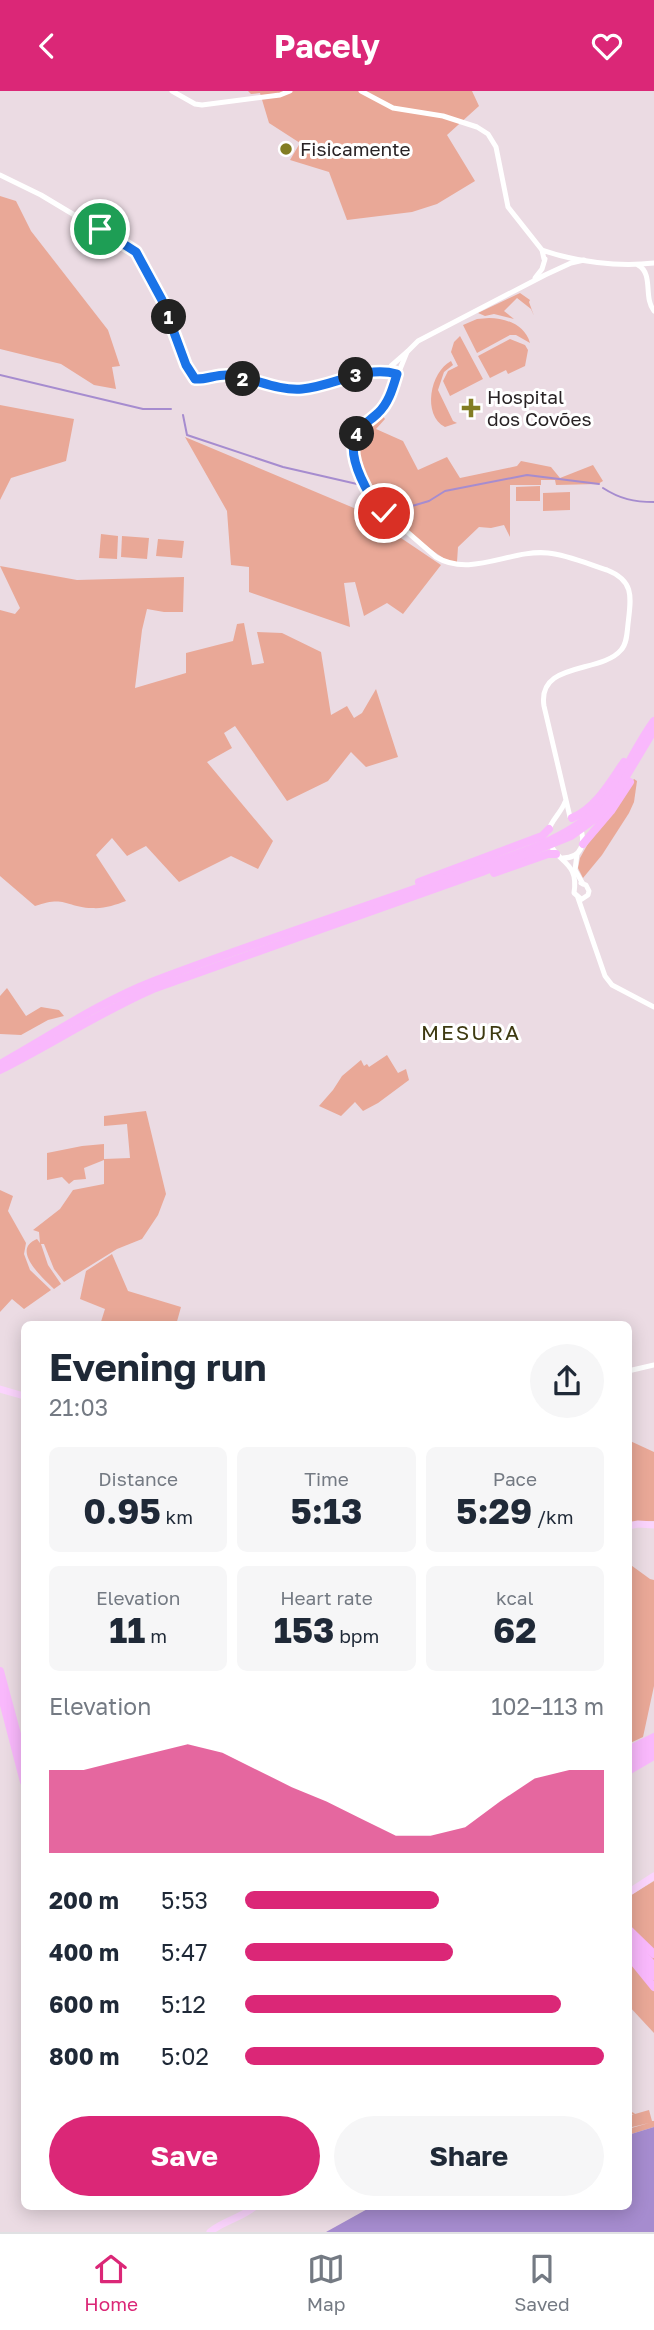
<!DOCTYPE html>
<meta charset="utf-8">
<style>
:root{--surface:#fff;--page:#f6f6f7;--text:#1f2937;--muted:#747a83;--line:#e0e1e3;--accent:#db2777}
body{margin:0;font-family:"Golos Text",sans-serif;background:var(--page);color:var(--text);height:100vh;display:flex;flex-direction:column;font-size:26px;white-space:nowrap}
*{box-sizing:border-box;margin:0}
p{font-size:23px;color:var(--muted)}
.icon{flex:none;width:38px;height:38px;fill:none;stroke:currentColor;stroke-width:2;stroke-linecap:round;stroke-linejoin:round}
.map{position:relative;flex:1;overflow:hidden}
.sheet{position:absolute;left:21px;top:1230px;width:611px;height:889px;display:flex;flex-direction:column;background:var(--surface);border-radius:10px;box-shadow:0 4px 18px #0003}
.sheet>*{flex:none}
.pin{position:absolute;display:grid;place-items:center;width:60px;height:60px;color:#fff;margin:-30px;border:4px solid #fff;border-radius:50%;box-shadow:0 2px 7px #0007}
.km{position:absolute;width:35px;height:35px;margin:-18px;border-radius:50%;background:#222;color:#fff;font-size:19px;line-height:35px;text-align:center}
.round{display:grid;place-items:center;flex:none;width:74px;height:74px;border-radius:37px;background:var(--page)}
.head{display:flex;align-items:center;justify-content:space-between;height:119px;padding:0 28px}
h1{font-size:38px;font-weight:700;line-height:52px}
.metrics{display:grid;grid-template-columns:repeat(3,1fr);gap:10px;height:119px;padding:7px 28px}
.metrics div{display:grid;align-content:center;border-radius:10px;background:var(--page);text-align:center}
.metrics b{font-size:35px;font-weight:700}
.metrics small{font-size:19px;font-weight:400}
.metrics p{font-size:19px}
.chart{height:196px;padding:14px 28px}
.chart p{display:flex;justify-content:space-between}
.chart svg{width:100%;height:126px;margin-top:7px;fill:var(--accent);opacity:.7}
.action{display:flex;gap:14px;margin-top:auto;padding:14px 28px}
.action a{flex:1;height:80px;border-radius:42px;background:var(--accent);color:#fff;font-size:28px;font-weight:700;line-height:80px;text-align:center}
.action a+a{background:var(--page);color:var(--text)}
ul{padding:0 28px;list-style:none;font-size:23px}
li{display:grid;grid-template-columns:112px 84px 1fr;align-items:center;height:52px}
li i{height:18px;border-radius:9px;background:var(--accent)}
header{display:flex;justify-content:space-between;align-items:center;height:91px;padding:0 28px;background:var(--accent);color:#fff;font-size:32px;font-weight:700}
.tabs{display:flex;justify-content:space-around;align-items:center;height:98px;border-top:2px solid var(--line);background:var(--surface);font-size:19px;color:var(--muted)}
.tabs a{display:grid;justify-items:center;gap:4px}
.tabs .selected{color:var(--accent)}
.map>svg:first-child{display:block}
.green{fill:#e9a897}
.water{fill:#a68ccf}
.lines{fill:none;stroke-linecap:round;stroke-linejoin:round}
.stream{stroke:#a68ccf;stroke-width:2}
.minor{stroke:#fff;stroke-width:5}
.major{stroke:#fbd4fd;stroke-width:7}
.highway{stroke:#f9b8fc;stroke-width:8}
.route-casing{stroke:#fff;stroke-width:14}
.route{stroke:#1a73e8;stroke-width:9}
.poi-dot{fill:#827c22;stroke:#fff;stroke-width:2.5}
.labels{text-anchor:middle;stroke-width:6;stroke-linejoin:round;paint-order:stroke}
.poi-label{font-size:19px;fill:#292325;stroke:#fff;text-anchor:start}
.neighbourhood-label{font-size:21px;letter-spacing:2px;fill:#3e3a11;stroke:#fff}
</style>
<header><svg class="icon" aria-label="back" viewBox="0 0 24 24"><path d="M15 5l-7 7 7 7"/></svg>Pacely<svg class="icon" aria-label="heart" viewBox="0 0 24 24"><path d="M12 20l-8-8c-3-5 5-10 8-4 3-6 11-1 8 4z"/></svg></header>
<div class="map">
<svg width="654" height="2141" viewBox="0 0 654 2141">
<rect width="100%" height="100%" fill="#ebdbe3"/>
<g class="green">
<polygon points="248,0 472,0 479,15 447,44 475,90 437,113 412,121 347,129 329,81 290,69 300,52 269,32 260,2 251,3"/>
<polygon points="0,105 16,110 31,140 108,239 120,275 112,276 116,298 94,294 61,273 0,258"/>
<polygon points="520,202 530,209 529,211 534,225 531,218 517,207 504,220 514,228 494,223 485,225 478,222"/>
<path d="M489,227C506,227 525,234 530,252L516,244H510L477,262L463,234L477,228Z"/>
<polygon points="460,245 483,288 450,305 443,290 448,280 458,275 451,261 454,251"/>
<polygon points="510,248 525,254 528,259 525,275 508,283 506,279 490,287 478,265"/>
<path d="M451,270L453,274L444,281L438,299L453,330L457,332L445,336C422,324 430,281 451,270Z"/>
<polygon points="0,314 74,328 66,370 11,387 0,409"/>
<path d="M382,324L385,328L376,338L403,350L418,379L447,366L460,387L517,375L521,370L551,376L560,387L593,374L603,390L598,393L556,394L555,389H541V394H510V446L504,434L491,437L479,436L458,456L457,471L448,470C427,457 393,430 377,411C371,404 368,395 365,387C353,358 351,341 382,324Z"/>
<polygon points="185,346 361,420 441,474 403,523 387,512 364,525 355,491 344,492 350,536 249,501 249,476 231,474 227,420"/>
<polygon points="540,395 540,410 516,410 516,396"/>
<polygon points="570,401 570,419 543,420 543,402"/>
<polygon points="101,443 118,445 117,468 99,467"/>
<polygon points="122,445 149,447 147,468 121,466"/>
<polygon points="158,448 184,450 182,467 156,465"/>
<path d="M0,475L77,489L184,486L183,521H164L147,518L142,539L135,597L186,582V562L233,550L237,533L244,532L252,574L264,572L257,541L282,542L321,561L331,624L347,615L354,627L362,622L376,598L398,666L366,676L351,661L328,690L287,710L235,635L224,642L232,657L207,671L273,750L258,778L231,765L179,791L146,755L127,765L112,747L96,764L126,810C115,814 104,818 92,817C66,816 65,804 35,815L0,785V519L15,523L20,517Z"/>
<polygon points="634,688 637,690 634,711 629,722 602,764 583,787 578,777 580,767 590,749"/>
<polygon points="7,897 26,925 41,916 59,919 64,925 48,929 21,944 0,943 0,905"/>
<polygon points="387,964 398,982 406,978 409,989 378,1012 363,1020 355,1011 341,1025 319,1015 333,999 342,985 361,969 364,975 367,973 369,976"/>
<path d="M146,1020L166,1103L158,1124L142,1148L117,1158L64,1191L54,1178L44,1153H41L48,1174L61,1193L54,1198C43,1187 10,1159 37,1148L40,1152L39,1141L33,1139L60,1118L73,1099L104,1093V1069L84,1077L86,1088L74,1089L69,1093L62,1086L47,1089V1062L82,1055L104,1053V1068L130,1067L127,1033L104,1035V1025Z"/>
<polygon points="0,1099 13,1105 8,1120 26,1152 24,1163 30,1179 51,1199 24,1218 12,1208 0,1221"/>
<polygon points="112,1163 128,1200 181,1216 176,1234 100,1234 105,1218 80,1208 86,1180"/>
<polygon points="628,1349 654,1361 654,1430 628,1431"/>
<polygon points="628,1472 650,1488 654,1489 654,1595 643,1646 628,1653"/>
<polygon points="654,1790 654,1942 628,1914 628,1806"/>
<polygon points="628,2019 634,2022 635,2023 649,2019 652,2030 654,2030 654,2036 628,2044 628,2038 649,2032 628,2037 628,2025 634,2023 628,2023"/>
</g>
<polygon class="water" points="654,2036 654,2141 326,2141 371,2116 628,2116 628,2044"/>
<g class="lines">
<g class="stream">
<polyline points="0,284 143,318 171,318"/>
<polyline points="183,324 187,344 283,376 357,393"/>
<path d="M603,397C620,408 634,411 654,411"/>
<polyline points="384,402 404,414 412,415 429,410 445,400 527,384 599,393"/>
</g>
<g class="minor">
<polyline points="172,0 195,13 202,14 280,4 290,0"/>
<polyline points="361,0 393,17 443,25 477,36 488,43 496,56 508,116 542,159"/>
<polyline points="0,84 41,104 136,161 162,209 186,274 195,288 227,284 281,298 303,298 327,293 365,282 393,276 399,278"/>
<path d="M544,168L542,159C576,171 618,176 654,172"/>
<path d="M638,174C654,183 643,206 654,220"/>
<polyline points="535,187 542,178 545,168"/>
<polyline points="391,275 407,261"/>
<path d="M570,726L544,615C537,570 601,583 621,559C627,553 627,542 628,533C631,507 635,490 607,479C588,473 568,464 548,462C511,458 471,487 436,466L374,412L365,396L354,363L355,345L364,334L385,315L407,261L418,250L545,184L571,172L584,169"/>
<path d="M548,741C551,729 561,722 565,711"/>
<path d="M549,751C558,773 579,770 574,802L581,808"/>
<polyline points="577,763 575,779 583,793"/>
<path d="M563,767C582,767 586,751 580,736"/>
<polyline points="581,792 586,794 589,800 588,804 582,808"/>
<polyline points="578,807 605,885 612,894 654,916"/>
<polyline points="628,1280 654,1274"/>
</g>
<g class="major">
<polyline points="0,1298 24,1305"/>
<polyline points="628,1435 638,1433 654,1434"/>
<polyline points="628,1802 654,1785"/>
<path d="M210,2141C223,2130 241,2127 254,2116"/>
</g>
<g class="highway">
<path d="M572,727C596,717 610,691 624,671"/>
<polyline points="583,753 611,720 630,691"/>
<polyline points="494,782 548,763 556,763"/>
<polyline points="419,791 542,745 549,738"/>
<path d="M0,973C50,945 100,911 154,890C249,854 347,822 443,788C488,772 553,756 589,725C619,700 631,661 654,630"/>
<path d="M0,979C52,953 100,921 153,898L482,781L571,745L596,727L612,709L654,639"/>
<polyline points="0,1580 24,1669"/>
<polyline points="0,1599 24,1691"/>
<polyline points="628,1659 654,1646"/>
<polyline points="628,1666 654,1652"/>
<polyline points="628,1673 654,1659"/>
<polyline points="628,1680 654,1665"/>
<polyline points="628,1838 654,1863"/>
<polyline points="628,1846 654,1875"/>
<polyline points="628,1855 654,1885"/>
<polyline points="628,1864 654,1896"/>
</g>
</g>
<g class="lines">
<defs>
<path id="route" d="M100,138L136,161L162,209L186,274L195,288C206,289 217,283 228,284C253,286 275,300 302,298C335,295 364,274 397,283C393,296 389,312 378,322C370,330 359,335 355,346C347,368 369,407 384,422"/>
</defs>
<use href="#route" class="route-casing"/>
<use href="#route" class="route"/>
</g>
<g class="poi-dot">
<circle cx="286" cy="58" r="7"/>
<path d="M467.5 306.5h7v7h7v7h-7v7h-7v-7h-7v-7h7z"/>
</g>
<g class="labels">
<g class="poi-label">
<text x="300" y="65">Fisicamente</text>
<text x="487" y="313">Hospital<tspan x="487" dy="22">dos Covões</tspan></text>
</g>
<g class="neighbourhood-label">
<text x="471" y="949">MESURA</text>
</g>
</g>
</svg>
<div class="pin" style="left:100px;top:138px;background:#1e9e55"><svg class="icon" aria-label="arrive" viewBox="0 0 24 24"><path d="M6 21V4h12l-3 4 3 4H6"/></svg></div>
<div class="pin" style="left:384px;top:422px;background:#d93025"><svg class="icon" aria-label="check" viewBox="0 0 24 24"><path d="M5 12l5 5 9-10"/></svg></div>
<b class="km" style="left:169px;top:226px">1</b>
<b class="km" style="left:243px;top:288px">2</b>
<b class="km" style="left:356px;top:284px">3</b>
<b class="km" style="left:357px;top:343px">4</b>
<section class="sheet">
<div class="head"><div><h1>Evening run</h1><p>21:03</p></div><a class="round"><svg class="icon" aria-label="share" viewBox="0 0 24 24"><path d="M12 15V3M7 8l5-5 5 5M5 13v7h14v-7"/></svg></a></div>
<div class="metrics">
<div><p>Distance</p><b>0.95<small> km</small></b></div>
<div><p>Time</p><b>5:13</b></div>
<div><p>Pace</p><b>5:29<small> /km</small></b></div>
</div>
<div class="metrics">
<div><p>Elevation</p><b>11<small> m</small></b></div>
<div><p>Heart rate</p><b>153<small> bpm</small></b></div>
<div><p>kcal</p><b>62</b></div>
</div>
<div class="chart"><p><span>Elevation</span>102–113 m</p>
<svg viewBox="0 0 160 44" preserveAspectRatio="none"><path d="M0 44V15L10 15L20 12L30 9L40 6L50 9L60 15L70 21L80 26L90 32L100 38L110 38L120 35L130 26L140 18L150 15L160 15V44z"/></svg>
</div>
<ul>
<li><b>200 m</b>5:53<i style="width:54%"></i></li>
<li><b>400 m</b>5:47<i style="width:58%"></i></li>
<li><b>600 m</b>5:12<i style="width:88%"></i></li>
<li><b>800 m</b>5:02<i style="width:100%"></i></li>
</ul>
<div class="action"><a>Save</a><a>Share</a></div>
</section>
</div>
<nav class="tabs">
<a class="selected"><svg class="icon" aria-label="home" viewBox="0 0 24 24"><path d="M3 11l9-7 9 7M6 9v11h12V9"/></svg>Home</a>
<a><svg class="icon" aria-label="map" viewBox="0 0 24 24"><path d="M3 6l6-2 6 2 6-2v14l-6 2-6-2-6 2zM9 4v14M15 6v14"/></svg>Map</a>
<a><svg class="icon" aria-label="saved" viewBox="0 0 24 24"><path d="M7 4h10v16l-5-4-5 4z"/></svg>Saved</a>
</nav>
